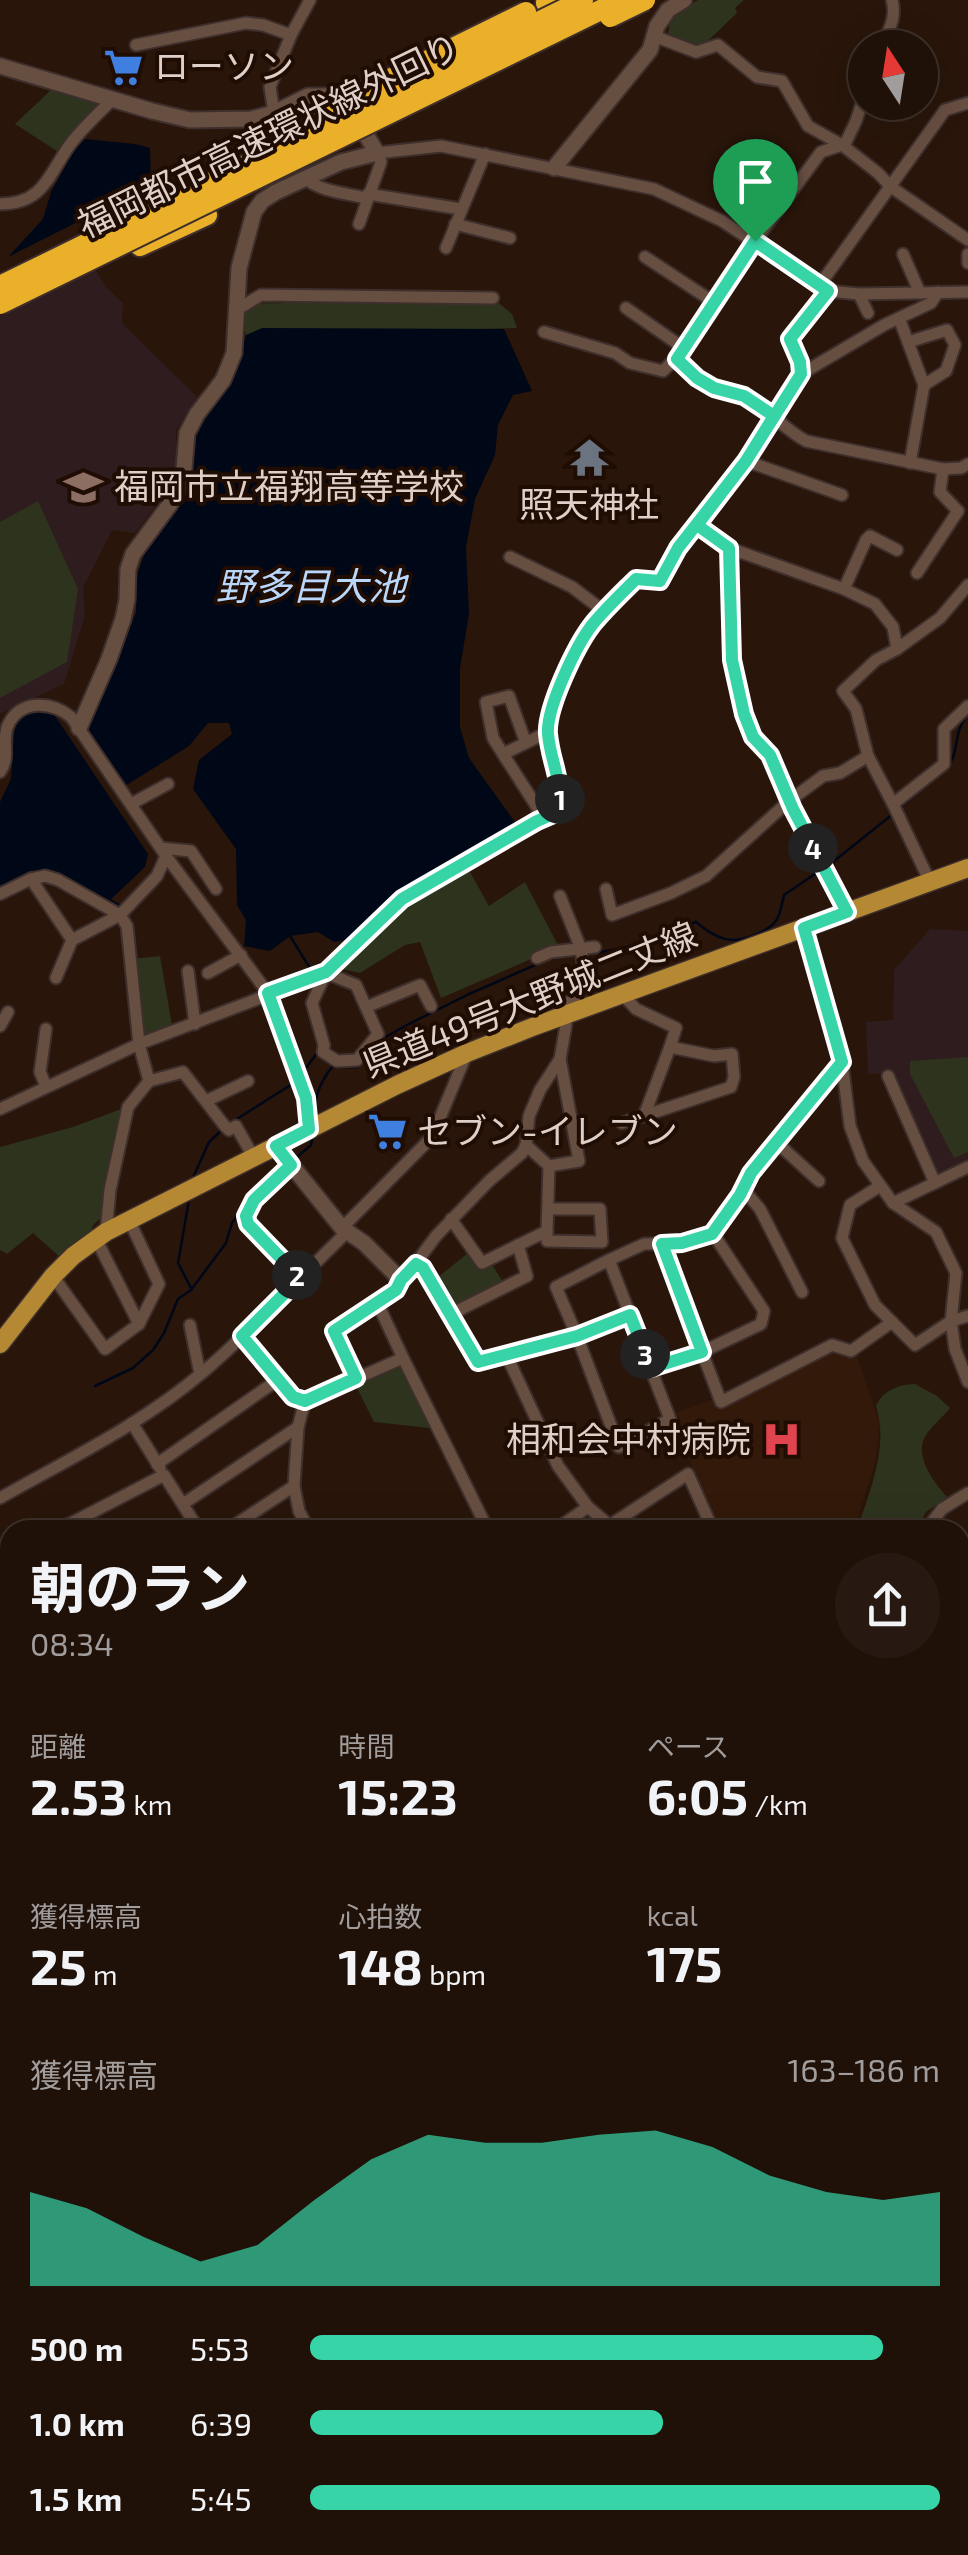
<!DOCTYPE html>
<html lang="ja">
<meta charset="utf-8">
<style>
:root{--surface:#1f1008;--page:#271912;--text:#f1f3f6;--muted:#a19d9c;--line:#3c3029;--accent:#36d4a7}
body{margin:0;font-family:"Exo 2","Noto Sans JP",sans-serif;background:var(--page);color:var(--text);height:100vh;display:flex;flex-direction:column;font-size:38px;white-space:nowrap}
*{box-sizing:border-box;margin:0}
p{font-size:32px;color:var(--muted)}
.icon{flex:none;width:55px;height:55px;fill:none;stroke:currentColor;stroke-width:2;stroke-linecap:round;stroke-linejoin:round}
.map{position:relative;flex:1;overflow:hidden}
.drawer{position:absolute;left:0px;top:1520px;width:970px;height:1035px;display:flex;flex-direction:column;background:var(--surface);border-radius:30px 30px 0 0;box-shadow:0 10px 40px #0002,0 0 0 2px var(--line)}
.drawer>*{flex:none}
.needle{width:65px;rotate:348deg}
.tools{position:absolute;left:848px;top:30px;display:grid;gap:20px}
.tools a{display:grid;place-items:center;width:90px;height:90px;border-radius:50%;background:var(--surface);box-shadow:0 10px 40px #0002,0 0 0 2px var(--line);font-size:50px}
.pin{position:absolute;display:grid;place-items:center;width:85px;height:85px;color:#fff;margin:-102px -42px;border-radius:50% 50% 50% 0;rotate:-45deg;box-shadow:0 0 10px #0007}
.pin .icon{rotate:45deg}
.km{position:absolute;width:50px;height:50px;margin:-25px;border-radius:50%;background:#222;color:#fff;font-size:28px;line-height:50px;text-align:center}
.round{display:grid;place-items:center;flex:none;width:105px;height:105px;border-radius:52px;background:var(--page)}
.summary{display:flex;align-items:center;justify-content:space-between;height:170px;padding:0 30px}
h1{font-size:55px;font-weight:700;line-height:75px}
.stats{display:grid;grid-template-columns:repeat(3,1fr);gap:15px;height:170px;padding:10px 30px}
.stats div{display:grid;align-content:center}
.stats b{font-size:50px;font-weight:700}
.stats small{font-size:28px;font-weight:400}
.stats p{font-size:28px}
.chart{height:280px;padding:20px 30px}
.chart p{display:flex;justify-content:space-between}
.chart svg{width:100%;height:180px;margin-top:10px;fill:var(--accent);opacity:.7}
ul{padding:0 30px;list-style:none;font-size:32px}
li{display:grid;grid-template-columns:160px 120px 1fr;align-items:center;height:75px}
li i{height:25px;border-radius:12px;background:var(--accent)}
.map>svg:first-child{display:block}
.built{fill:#32190a}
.education{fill:#2f1c1e}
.green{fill:#2d331d}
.water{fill:#000717}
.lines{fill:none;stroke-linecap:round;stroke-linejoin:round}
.stream{stroke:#000717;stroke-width:2.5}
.street-casing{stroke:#3e2f2c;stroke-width:15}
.secondary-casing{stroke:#3e2f2c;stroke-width:19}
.primary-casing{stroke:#3e2f2c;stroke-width:21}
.highway-casing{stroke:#3e2f2c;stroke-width:24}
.street{stroke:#664e41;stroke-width:11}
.secondary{stroke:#664e41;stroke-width:15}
.primary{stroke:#b58933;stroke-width:18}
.highway{stroke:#eab02a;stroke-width:20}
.highway-bridge-casing{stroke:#3e2f2c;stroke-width:24;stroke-linecap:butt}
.highway-bridge{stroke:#eab02a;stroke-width:20}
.route-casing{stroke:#fff;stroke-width:20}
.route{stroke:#36d4a7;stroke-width:12}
.labels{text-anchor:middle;stroke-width:8;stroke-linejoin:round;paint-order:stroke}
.poi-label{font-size:35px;fill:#decfc8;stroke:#1f0c03;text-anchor:start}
.street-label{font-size:35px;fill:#decfc8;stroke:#1f0c03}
.water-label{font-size:38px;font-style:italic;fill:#b9d7fb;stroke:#1f0c03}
</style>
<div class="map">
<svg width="968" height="2555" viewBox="0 0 968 2555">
<rect width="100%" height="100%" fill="#29150a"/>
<polygon class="built" points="830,1353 847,1358 857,1356 880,1424 875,1463 854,1530 719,1530 682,1443 686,1438 677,1412 714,1399 719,1408"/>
<g class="education">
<polygon points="94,268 107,288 123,303 122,323 197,397 176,430 176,474 160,500 135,533 112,530 83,587 85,615 64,684 0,714 0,315"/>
<polygon points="930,929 968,931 968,1163 938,1176 894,1073 868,1074 866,1022 893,1020 894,970"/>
<polygon points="261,2545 482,2545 484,2555 263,2555"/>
</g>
<g class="green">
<polygon points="698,0 744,0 735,8 737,13 696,52 667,41 671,16"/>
<polygon points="51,90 102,103 60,153 15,124"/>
<polygon points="493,298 512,314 517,328 246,335 239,304"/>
<polygon points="38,501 78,589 67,662 0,698 0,522"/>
<polygon points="465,863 489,906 525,882 559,947 441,998 420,942 405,945 360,973 332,967 402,899"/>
<polygon points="160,956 173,1031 139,1044 131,959"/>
<polygon points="968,1057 968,1152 954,1158 910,1074 910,1061"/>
<polygon points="124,1108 103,1216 93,1225 91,1234 62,1259 33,1233 7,1254 0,1250 0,1147 73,1127"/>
<polygon points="473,1249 489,1260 507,1288 451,1314 432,1282"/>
<polygon points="403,1358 438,1429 374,1422 353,1380"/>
<path d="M915,1384L937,1396L950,1408C943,1417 935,1423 928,1432C911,1453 933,1481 947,1497L926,1512L916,1530H857C870,1490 889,1447 876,1406C884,1390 897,1385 915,1384Z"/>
</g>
<g class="water">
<polygon points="85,139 135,144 150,148 151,185 8,257 43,219 51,192 73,152"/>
<polygon points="262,328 504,329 532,391 513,395 498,425 495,455 475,499 466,547 469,614 460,668 460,727 469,758 517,825 402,892 353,939 334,942 318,932 290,936 270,951 244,946 246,920 237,905 236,849 193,789 199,760 232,734 229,723 208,723 189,746 125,786 87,728 136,613 137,575 147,546 182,497 192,466 194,441 203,412 234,374 246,335"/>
<polygon points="37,710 51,710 148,854 145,867 109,901 51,870 29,871 0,886 0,802 11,779 14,733 18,719"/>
</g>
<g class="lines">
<g class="stream">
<path d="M948,766C960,751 952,734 968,714"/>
<polyline points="899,808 943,772"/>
<polyline points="829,865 893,814"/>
<polyline points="110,900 121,906"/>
<polyline points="290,936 313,973"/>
<path d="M585,955L628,947L696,922C716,939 732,946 757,934C779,924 779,918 784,895L818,872"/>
<polyline points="301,1075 317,1053"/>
<path d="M314,1117C315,1096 319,1084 332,1067H357L384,1038L405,1026L469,994L549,959L572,955"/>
<polyline points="232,1122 297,1081"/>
<polyline points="295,1159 311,1145 313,1135"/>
<polyline points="191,1182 209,1142 222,1130"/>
<polyline points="189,1200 178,1263 191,1288"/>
<polyline points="95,1386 133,1368 153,1350 164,1333 178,1299 191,1290 226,1243 232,1223 248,1201"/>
</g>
<defs>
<g id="street">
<polyline points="654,36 696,52 718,45 757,77 782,81 808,126 842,145 878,173 891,187 968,240"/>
<polyline points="136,45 246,23 263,25 291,35"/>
<path d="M881,48C888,31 897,19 892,0"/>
<polyline points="274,113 270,87 291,35 310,0"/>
<path d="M305,178C320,192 347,193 366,198"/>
<polyline points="368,194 461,209"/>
<path d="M0,204C43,204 48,176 69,146C81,129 98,114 113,99"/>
<polyline points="359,224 381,162 377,153 441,146 654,189 722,221 828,291 859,294 968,292"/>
<polyline points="455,224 510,238"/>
<polyline points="446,248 485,154"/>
<polyline points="903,254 920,293"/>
<polyline points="968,254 968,263"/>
<polyline points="645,257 715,303"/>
<polyline points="819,286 945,110 968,103"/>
<polyline points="859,294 868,313"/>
<polyline points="239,304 243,306 261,295 493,298"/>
<polyline points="626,308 685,349"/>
<polyline points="899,318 924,385 910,463"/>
<polyline points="544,332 615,353 630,363 663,371 685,349 755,241 821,152 845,144 856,121 865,94"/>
<polyline points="908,342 947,330 955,345 946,371 924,385"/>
<path d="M677,359C689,370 701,383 716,388C726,392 738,392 747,398C769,410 784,429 806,441L943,469L961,468L968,464"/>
<polyline points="801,374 801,362 791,339 828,291"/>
<polyline points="746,461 842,495"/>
<polyline points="697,525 729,548 844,589 875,604 893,627 897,649 940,618 968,585"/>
<polyline points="729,548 732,660 744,714 753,737 770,755 793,809 847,912"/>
<polyline points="510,557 572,587 605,612"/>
<polyline points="917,573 958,511 940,492 943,469"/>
<polyline points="844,589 866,540 870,536 897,550"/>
<polyline points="526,743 509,696 486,702 493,738 503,754 548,732"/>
<polyline points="503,754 544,818"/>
<path d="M0,772C11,757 1,741 8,725C21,698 53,702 71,717L166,856L268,993L306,1098L309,1129"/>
<polyline points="131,804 168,784"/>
<polyline points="893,804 868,756 856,709 843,691 876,660 897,649"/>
<polyline points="161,848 191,851 216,889"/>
<polyline points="31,879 72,940"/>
<polyline points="930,882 893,804 944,764 944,729 968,706"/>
<polyline points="606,889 612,915 671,893 706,876 789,801 823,776 840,773 868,756"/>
<polyline points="0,894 31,879 45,876 58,880 120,915 127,926 139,1044 149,1081 183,1072 224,1125 229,1130 236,1126 254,1158"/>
<polyline points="560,896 581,949 586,985 570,1002 570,1013"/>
<polyline points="804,928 842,1062 850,1126 863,1161 893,1203 936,1232 956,1273 951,1321 955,1349 968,1382"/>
<polyline points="537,958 551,952 595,947"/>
<polyline points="188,971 195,1024"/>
<polyline points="208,973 241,955"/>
<polyline points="56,978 72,940 120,915 157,876 166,856"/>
<polyline points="366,1007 420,985 431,1006"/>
<polyline points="0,1026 8,1012"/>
<polyline points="888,1076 935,1183"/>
<polyline points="46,1086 40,1072 46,1029"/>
<polyline points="206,1101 248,1081"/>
<path d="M0,1109L139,1044L326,973L356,985L378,1034L357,1060L337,1061L323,1052L324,1045L312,1003L326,973L402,899L537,821L558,812C563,778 551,765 548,734C545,705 574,648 592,625C605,609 621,594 636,579L660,581L679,548L746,461L801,374L884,325L931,303L938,292"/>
<polyline points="644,1116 670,1047"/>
<polyline points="622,1123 731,1087 734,1077 732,1054 714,1056 670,1047 676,1028 636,1009 623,995"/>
<polyline points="776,1142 819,1181"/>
<polyline points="526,1145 549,1166 579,1161 560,1059"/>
<polyline points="291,1165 254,1200 246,1216 248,1224 299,1278"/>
<polyline points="880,1186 850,1205 842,1238 875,1305 892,1322"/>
<polyline points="743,1189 760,1209 802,1292"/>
<polyline points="893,1203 968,1167"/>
<polyline points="548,1209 600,1209 602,1242 547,1241 547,1231 549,1166"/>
<polyline points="451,1219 482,1263 547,1231"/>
<polyline points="342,1228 432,1137 467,1053"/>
<polyline points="106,1232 110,1190 128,1107 149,1081"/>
<polyline points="96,1239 139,1324"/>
<polyline points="661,1244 721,1402 832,1345 851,1351 892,1322 915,1345 951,1321 968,1316"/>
<polygon points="609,1260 670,1419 619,1447 577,1336 556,1287"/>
<polyline points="609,1260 644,1244 682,1243 711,1233 740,1195 751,1173 842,1062"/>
<polyline points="416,1264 423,1268 478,1362 506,1354"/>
<polyline points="53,1276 105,1349 139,1324 159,1284 129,1220"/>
<polyline points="451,1314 527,1276 518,1245"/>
<polyline points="190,1325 200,1374"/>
<polyline points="243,1336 293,1397 305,1401"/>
<polyline points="403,1358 488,1530"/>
<polyline points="651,1368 702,1352 761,1324 764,1311 712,1232"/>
<polyline points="356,1379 334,1331 396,1290 436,1236 489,1181 522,1153 526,1145 529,1116 540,1090 560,1059 566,1025 564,1016"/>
<polyline points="132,1423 160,1468"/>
<polyline points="157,1464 279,1379"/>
<polyline points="294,1486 299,1511 309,1530"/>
<path d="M0,1498C69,1459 142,1424 203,1372C254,1329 299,1278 347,1232"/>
<polyline points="183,1504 298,1427"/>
<polyline points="588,1507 558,1466 506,1354 577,1336 630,1315"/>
<polyline points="610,1525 688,1474 713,1530"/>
<polyline points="58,1530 164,1475 199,1530"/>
<polyline points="227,1530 294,1486 298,1427 305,1401 403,1358 377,1302"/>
<polyline points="555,1530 588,1507 615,1530"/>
<polyline points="926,1530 942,1509 968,1493"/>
<polyline points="0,1550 10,1562"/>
<polyline points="960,1557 968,1560"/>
<polyline points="0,1633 10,1622"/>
<polyline points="0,1703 10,1692"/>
<polyline points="0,1772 10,1761"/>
<polyline points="0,1803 10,1809"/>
<polyline points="0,1916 10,1882"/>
<polyline points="0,2036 10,2040"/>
<polyline points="960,2059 968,2053"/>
<polyline points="960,2114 968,2110"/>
<polyline points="960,2174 968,2169"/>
<polyline points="960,2191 968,2202"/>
<polyline points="960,2223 968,2208"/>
<polyline points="10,2282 7,2295 10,2310"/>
<polyline points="960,2298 968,2299"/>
<polyline points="0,2351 10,2341"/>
<polyline points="960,2415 968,2417"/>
<polyline points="960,2493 968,2499"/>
<polyline points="960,2525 968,2510"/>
<polyline points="0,2538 14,2554"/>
<polyline points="822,2545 839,2555"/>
<polyline points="93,2555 98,2545"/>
<polyline points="785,2555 792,2545"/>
<polyline points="860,2555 864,2545"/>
<polyline points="903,2555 913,2545"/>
</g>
<g id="secondary">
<polyline points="0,66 152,111 190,120 251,119 274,113 308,96 332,96 351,110 377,153 341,162 276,192 262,201 254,212 239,268 234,353 223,380 197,414 187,433 183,481 170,504 133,554 128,569 127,600 123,619 109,659 79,728"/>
<polyline points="554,168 650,50 657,26 668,10 684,0"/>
<polyline points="276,1146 342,1228 364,1243 401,1280"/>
<polyline points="960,2018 968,2014"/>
<polyline points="13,2555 25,2545"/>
</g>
<polyline id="primary" points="0,1344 53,1276 73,1256 106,1232 397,1085 467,1053 535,1026 968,868"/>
<g id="highway">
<polyline points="546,3 559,0"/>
<polyline points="140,246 207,215"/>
</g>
</defs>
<use href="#street" class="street-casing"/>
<use href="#secondary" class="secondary-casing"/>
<use href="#primary" class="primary-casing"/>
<use href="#highway" class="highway-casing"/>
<use href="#street" class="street"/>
<use href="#secondary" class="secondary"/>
<use href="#primary" class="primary"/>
<use href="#highway" class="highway"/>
<defs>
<g id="highway-bridge">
<polyline points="610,17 645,0"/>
<polyline points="323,112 526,12"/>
<polyline points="0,286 583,0"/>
<polyline points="0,304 621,0"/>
</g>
</defs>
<use href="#highway-bridge" class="highway-bridge-casing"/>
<use href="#highway-bridge" class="highway-bridge"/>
</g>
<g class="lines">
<defs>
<path id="route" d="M755,241L828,291L790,339L800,362L801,374L746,461L678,548L660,581L636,579C621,594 605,609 592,625C576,646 546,708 548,734C551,765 563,778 558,812L537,821L402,899L326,972L268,993L306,1098L309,1129L276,1146L291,1165L254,1200L246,1216L248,1224L300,1278L242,1336L293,1397L305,1401L356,1378L334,1331L396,1290L401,1280L416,1264L423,1268L478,1362L577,1336L630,1315L651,1368L702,1352L662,1244L682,1243L712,1234L740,1195L751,1173L842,1062L804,928L847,912L793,809L770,755L753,737L744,714L732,660L729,548L697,525L746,461L774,416L744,396L714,388L697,378L677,359L755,241"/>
</defs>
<use href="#route" class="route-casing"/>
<use href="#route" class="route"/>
</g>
<defs>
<symbol id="supermarket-bare" viewBox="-9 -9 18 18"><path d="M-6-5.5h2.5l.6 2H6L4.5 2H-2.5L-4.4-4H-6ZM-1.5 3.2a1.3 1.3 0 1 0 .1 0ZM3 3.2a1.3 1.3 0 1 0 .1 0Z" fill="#3f7fe0" stroke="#1f0c03" stroke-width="2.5" paint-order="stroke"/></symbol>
<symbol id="temple-bare" viewBox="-9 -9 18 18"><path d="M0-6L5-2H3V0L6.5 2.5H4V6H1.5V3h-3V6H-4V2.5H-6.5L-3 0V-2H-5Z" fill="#6b7280" stroke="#1f0c03" stroke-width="2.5" paint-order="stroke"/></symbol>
<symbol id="school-bare" viewBox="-9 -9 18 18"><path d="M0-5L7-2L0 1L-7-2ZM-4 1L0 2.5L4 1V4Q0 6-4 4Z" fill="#8d6e63" stroke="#1f0c03" stroke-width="2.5" paint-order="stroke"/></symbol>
<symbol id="hospital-bare" viewBox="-9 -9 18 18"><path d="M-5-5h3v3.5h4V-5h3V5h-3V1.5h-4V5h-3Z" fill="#e0444e" stroke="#1f0c03" stroke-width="2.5" paint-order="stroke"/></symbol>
</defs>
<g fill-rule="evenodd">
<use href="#supermarket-bare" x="96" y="40" width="55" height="55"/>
<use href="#temple-bare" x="562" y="430" width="55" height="55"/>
<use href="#school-bare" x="56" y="460" width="55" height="55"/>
<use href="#supermarket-bare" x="360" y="1104" width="55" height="55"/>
<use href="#hospital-bare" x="754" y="1412" width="55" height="55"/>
</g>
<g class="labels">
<g class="poi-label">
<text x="154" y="79">ローソン</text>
<text x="114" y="499">福岡市立福翔高等学校</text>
<text x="589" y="517" text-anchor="middle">照天神社</text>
<text x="417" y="1144">セブン-イレブン</text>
<text x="751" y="1452" text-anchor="end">相和会中村病院</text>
</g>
<g class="street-label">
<text transform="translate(269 136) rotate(-26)" y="12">福岡都市高速環状線外回り</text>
<text transform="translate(530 1000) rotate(-22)" y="12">県道49号大野城二丈線</text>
</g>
<g class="water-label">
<text x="311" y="600">野多目大池</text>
</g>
</g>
</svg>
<div class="tools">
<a><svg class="needle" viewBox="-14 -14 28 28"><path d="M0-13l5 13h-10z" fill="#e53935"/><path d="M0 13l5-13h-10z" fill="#a19d9c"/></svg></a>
</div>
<div class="pin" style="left:755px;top:241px;background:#1e9e55"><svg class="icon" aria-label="arrive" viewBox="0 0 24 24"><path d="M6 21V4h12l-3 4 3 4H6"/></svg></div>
<b class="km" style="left:560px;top:799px">1</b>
<b class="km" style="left:297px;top:1275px">2</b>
<b class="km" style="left:645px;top:1354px">3</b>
<b class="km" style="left:813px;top:848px">4</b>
<section class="drawer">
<div class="summary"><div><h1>朝のラン</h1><p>08:34</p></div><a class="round"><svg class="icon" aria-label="share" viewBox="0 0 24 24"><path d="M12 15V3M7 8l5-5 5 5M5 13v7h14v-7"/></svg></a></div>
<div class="stats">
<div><p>距離</p><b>2.53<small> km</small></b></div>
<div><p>時間</p><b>15:23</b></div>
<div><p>ペース</p><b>6:05<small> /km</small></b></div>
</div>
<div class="stats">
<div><p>獲得標高</p><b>25<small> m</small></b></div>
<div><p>心拍数</p><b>148<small> bpm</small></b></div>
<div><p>kcal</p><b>175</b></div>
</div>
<div class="chart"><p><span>獲得標高</span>163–186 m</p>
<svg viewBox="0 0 160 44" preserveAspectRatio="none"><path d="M0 44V21L10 25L20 32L30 38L40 34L50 23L60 13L70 7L80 9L90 9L100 7L110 6L120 10L130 17L140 21L150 23L160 21V44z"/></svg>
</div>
<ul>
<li><b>500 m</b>5:53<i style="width:91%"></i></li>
<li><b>1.0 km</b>6:39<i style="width:56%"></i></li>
<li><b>1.5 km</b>5:45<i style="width:100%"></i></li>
</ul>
</section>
</div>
